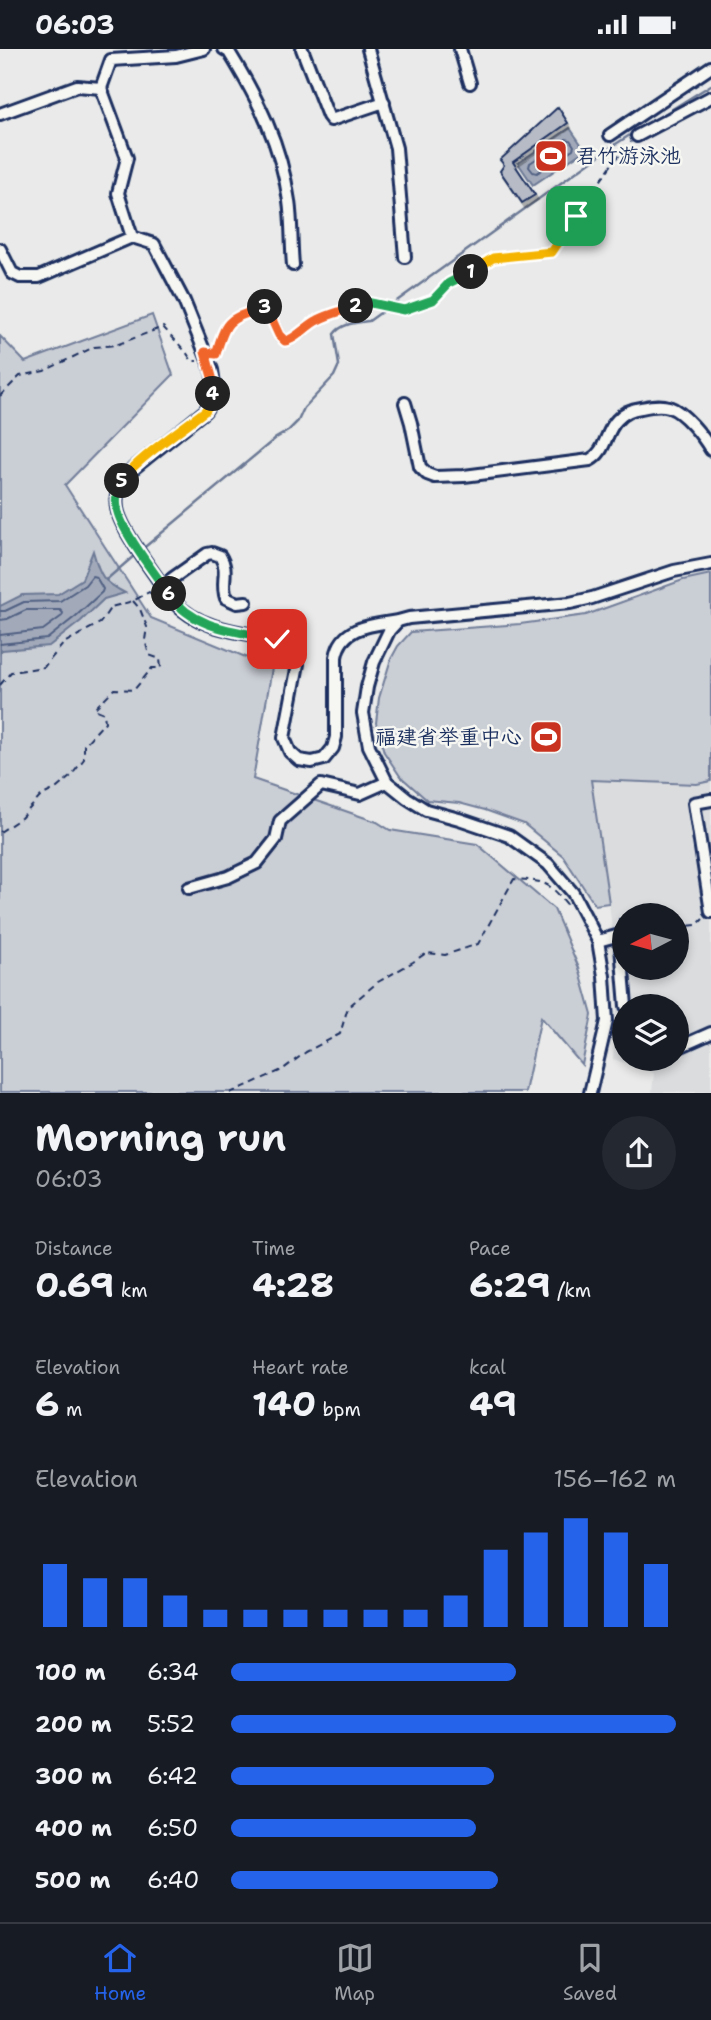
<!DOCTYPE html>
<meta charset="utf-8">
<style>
:root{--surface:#171b24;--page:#242831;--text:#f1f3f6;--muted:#9ea1a6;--line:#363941;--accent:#2563eb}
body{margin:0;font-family:"Shantell Sans","LXGW WenKai TC",sans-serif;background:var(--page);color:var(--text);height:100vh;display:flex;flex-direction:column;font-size:26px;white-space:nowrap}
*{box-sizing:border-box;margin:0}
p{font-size:23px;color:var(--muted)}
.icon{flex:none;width:38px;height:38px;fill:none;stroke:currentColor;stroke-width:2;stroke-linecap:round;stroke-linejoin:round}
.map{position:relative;height:1044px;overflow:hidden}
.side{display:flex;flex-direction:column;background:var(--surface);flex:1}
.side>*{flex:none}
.needle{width:46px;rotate:264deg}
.tools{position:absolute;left:612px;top:854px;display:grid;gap:14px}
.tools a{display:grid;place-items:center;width:77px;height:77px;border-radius:50%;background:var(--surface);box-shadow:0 4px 10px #0003;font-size:35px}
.pin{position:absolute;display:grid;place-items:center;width:60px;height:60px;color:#fff;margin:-30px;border-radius:14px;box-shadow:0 4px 10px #0006}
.km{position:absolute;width:35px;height:35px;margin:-18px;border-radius:50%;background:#222;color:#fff;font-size:19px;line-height:35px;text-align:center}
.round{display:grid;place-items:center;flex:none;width:74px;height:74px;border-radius:37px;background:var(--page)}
.headline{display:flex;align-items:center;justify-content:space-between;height:119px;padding:0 35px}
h1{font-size:38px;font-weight:700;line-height:52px}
.stats{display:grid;grid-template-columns:repeat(3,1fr);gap:10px;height:119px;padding:7px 35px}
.stats div{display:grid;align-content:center}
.stats b{font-size:35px;font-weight:700}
.stats small{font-size:19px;font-weight:400}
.stats p{font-size:19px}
.chart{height:196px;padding:14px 35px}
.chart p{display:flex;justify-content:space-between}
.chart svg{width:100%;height:126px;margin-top:7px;stroke:var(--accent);stroke-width:6}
ul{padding:0 35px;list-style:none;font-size:23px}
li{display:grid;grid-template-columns:112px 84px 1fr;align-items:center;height:52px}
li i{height:18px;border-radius:9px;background:var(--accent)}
.status{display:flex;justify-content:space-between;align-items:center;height:49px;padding:0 35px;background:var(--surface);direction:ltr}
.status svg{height:19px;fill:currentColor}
.dock{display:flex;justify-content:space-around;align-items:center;height:98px;border-top:2px solid var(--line);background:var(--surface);font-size:19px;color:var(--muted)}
.dock a{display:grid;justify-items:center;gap:4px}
.dock .current{color:var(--accent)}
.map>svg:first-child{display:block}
.built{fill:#dadcde;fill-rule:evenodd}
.green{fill:#caced5;stroke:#727e9a;stroke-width:2}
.water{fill:#a2aaba;stroke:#6c7995;stroke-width:2}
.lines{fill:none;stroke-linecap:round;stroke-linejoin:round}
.shore{stroke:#516083;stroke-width:2}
.stream{stroke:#6c7995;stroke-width:2.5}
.building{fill:#b6bbc6;stroke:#1b2f5e;stroke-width:2;filter:url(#shadow)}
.minor-casing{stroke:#1b2f5e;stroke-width:16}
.path{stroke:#1b2f5e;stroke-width:2;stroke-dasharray:7 5;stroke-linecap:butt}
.minor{stroke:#f6f6f2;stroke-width:10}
.split-1-casing{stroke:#fff;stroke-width:14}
.split-2-casing{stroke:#fff;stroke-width:14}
.split-3-casing{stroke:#fff;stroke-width:14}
.split-4-casing{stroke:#fff;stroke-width:14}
.split-5-casing{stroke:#fff;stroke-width:14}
.split-6-casing{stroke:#fff;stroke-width:14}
.split-7-casing{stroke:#fff;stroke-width:14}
.split-1{stroke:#f5b400;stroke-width:9}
.split-2{stroke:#22a559;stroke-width:9}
.split-3{stroke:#f0652b;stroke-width:9}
.split-4{stroke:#f0652b;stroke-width:9}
.split-5{stroke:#f5b400;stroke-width:9}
.split-6{stroke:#22a559;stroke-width:9}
.split-7{stroke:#22a559;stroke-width:9}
.labels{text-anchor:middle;stroke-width:5;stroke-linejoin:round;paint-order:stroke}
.poi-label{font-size:21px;fill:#1b2f5e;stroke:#f6f6f2;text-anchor:start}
</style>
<div class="status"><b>06:03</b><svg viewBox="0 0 49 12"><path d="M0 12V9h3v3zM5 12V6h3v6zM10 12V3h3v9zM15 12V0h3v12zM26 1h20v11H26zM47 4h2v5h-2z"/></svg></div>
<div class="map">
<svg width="711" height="1044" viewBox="0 0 711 1044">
<defs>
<filter id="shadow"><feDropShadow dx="3" dy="5" stdDeviation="0" flood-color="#0004"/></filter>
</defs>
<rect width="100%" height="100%" fill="#e9eae9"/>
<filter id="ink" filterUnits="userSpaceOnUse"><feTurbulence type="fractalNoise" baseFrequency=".0143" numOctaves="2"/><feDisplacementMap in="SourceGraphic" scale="14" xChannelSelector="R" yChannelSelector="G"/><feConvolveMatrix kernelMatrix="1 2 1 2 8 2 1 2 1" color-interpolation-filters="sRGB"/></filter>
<g filter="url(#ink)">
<path class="built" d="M591,731L697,735L711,732V1043H652L654,1024L613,1010L619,938L609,854ZM625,866H677V919H625ZM625,957H677V1010H625Z"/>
<g class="green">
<polygon points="152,266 173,326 65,436 151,569 272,619 253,730 377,773 390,781 477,795 554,860 579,919 592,966 582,1016 541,968 525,1043 0,1043 0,287 25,313"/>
<polygon points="711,525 711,732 697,735 591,731 609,854 595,856 563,807 524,775 485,761 459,754 427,751 400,727 384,703 376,674 379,649 391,610 398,597 411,583 520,575 586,566 683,531"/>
</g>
<g class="water">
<polygon points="570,79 585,101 533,136 518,114"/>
<path d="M93,502C100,527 102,532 125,544L104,550L81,572L49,597L2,601L0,604V557L22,546L58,545L82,530Z"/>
</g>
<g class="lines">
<g class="shore">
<polygon points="566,90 570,91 574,97 573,100 537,124 533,123 529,118 530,114"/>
<polyline points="0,562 5,562 24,553 60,552 85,536 92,527 96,528 103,540 102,543 76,567 47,590 0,595"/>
<polyline points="0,571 7,570 26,561 60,561 63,564 62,567 43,581 0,586"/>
</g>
<g class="stream">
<polyline points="645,77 711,36"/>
<path d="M140,502L276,389L288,382L298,372L304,359L334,327L339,316L334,285C342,274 356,274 369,272L608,100L633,84"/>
<polyline points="106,531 135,506"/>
</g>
</g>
<polygon class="building" points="558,58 568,74 513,113 535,146 522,154 500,122 504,116 500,111"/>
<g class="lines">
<defs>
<g id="minor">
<path d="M224,0L229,3C258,50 281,95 289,152C292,173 291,195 293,216"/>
<polyline points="302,0 328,67 331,71 384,53"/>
<polyline points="368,0 396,99 405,208"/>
<polyline points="460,0 470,34"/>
<polyline points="101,39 127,109 118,144 132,188"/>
<polyline points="0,65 77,37 101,39 111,11 176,7 204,0"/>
<polyline points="610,86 711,18"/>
<polyline points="637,87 711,48"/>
<path d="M0,200L12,224L20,228H39L132,188L154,195L184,252L212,321L214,335L212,351L205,362L124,427C119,438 115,447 117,459C120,481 160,532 174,553C200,581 241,583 277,590L287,596L294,603L298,615L284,689L290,703L299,711L312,713L324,710L333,699L336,688V608C341,577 372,576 398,572"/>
<path d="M405,354L411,374L420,418L427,425L435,428L464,427L590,411C606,403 605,383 617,371C623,364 632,360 641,359C650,357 660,355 669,358C684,363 703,387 711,401"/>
<path d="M163,536L207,505L212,504L220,507C230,523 220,532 226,549L237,554L246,553"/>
<polyline points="711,751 694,754 711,863"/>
<polyline points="189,839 228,828 257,814 276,790 280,772 321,736 360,745 387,733"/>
<polyline points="598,892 620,886 626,957"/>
<polyline points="677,999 711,984"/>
<polyline points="646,1010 655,1010"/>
<polyline points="590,1044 607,972 604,927 598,892 573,844 548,815 509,787 459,770 426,761 407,749 387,733 369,697 363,664 367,638 374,613 389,582 398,572 409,569 570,554 592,549 674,522 711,515"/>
</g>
</defs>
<use href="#minor" class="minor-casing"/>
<g class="path">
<polyline points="215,305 216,305 224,280 229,272 270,256 267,260 279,286 285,292 290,292 301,281 319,270 332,267 366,253 404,261 433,251 449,234 493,209 552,203 612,115 631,93"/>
<polyline points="0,347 20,327 44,322 94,298 116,296 163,278 186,303 192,312 197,312"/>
<polyline points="0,636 11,623 44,618 64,594 100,574 111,558 133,552 149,543 161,553"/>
<polyline points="0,783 21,769 41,747 57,739 71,727 84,710 84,696 105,673 104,664 94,660 114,640 134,641 152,619 161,619 160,610 149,606 145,591 147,578 140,560 133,552"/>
<polyline points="665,866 670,866"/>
<polyline points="619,876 619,869 625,869"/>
<polyline points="677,878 697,876 703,870"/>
<path d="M230,1044L282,1021L306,1003L340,985L348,958L378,933L413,913L426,904L445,906L478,895L514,830C546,832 549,833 569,858"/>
</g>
<use href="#minor" class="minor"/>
</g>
</g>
<g class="lines" filter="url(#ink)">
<defs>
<polyline id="split-1" points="471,223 493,209 552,203 576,167"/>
<polyline id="split-2" points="356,257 366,253 404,261 433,251 449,234 471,223"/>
<path id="split-3" d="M265,258L270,256L267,260L279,286L285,292C295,291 307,276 318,271C329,265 343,262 356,257"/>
<path id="split-4" d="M213,345L214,335L205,303L216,305C227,267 229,271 265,258"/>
<path id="split-5" d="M122,432C130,415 187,376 205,362L212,351L213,345"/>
<path id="split-6" d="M122,432C118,441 115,449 117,459C120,480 155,525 169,545"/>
<path id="split-7" d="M169,545C194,581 237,582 277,590"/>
</defs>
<use href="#split-1" class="split-1-casing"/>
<use href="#split-2" class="split-2-casing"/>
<use href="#split-3" class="split-3-casing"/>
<use href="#split-4" class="split-4-casing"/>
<use href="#split-5" class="split-5-casing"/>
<use href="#split-6" class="split-6-casing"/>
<use href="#split-7" class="split-7-casing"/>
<use href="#split-1" class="split-1"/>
<use href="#split-2" class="split-2"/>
<use href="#split-3" class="split-3"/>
<use href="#split-4" class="split-4"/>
<use href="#split-5" class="split-5"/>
<use href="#split-6" class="split-6"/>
<use href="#split-7" class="split-7"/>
</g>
<defs>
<symbol id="stadium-square" viewBox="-11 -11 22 22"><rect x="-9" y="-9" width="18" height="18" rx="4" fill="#c8321e" stroke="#f6f6f2"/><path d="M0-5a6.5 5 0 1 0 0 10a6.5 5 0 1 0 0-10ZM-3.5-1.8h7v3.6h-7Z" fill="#fff"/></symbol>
</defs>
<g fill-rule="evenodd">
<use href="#stadium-square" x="532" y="88" width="38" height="38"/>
<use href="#stadium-square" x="527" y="669" width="38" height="38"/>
</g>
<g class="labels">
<g class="poi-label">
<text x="576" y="114">君竹游泳池</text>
<text x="522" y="695" text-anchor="end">福建省举重中心</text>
</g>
</g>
</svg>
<div class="tools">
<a><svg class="needle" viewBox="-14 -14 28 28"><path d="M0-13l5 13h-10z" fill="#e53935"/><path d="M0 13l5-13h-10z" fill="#9ea1a6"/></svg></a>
<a><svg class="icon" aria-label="layers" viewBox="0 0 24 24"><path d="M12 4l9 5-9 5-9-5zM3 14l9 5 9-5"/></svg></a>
</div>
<div class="pin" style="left:576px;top:167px;background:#1e9e55"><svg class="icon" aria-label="arrive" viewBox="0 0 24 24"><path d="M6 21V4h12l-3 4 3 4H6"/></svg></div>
<div class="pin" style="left:277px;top:590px;background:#d93025"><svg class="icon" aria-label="check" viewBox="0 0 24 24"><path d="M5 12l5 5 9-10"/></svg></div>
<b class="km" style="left:471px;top:223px">1</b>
<b class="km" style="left:356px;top:257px">2</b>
<b class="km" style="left:265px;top:258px">3</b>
<b class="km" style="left:213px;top:345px">4</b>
<b class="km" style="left:122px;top:432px">5</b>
<b class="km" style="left:169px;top:545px">6</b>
</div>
<section class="side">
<div class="headline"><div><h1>Morning run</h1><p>06:03</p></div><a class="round"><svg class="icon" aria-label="share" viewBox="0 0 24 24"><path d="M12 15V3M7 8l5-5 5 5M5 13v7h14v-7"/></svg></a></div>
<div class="stats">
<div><p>Distance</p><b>0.69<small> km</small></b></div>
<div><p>Time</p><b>4:28</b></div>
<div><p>Pace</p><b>6:29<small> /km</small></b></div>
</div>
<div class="stats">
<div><p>Elevation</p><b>6<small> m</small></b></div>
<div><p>Heart rate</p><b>140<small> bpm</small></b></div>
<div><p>kcal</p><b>49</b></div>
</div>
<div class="chart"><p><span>Elevation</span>156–162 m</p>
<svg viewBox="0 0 160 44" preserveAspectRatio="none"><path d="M5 44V22M15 44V27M25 44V27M35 44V33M45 44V38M55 44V38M65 44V38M75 44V38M85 44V38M95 44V38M105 44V33M115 44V17M125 44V11M135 44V6M145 44V11M155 44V22"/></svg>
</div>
<ul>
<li><b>100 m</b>6:34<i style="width:64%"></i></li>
<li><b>200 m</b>5:52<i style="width:100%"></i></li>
<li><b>300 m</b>6:42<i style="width:59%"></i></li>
<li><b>400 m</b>6:50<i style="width:55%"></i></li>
<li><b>500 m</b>6:40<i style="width:60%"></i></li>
</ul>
</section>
<nav class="dock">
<a class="current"><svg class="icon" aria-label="home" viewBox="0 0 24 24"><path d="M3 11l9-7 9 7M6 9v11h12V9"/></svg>Home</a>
<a><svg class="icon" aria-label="map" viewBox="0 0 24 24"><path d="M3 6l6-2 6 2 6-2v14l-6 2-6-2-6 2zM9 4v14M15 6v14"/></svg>Map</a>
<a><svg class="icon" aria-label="saved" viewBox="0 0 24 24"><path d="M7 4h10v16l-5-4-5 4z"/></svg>Saved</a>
</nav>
